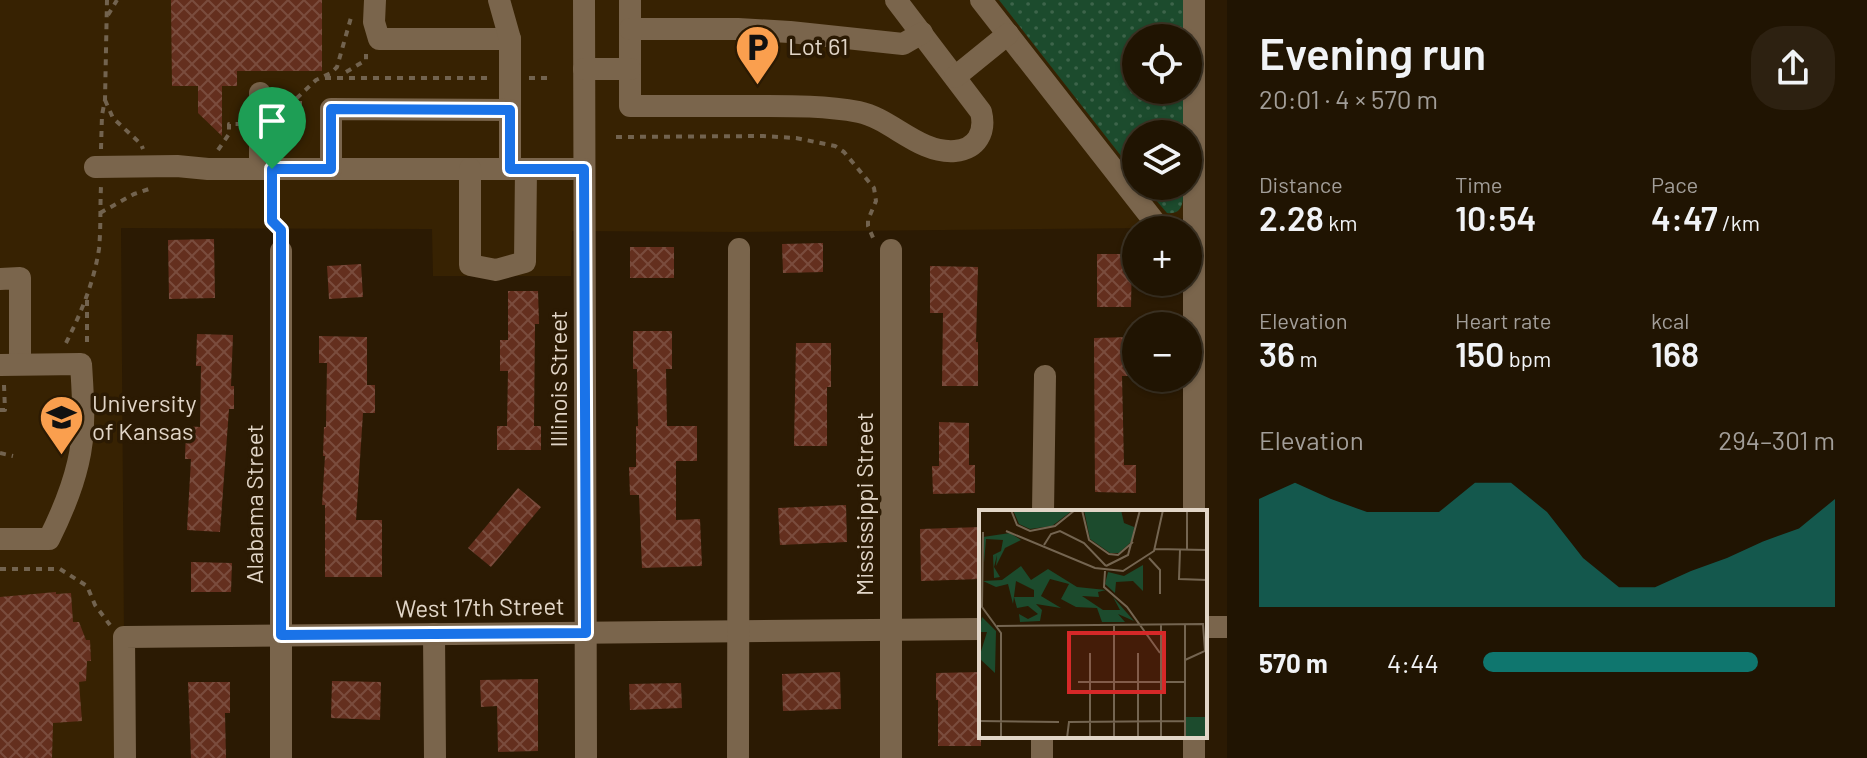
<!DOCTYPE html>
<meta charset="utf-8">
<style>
:root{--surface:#201402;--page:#2d2111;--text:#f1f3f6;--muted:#a29e99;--line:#3d3324;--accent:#0f766e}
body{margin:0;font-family:Barlow,sans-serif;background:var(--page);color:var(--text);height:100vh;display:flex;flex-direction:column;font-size:30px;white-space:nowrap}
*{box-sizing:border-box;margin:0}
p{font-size:26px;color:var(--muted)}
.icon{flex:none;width:44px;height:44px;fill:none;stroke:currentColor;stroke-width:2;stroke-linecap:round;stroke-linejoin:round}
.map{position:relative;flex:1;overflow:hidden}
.drawer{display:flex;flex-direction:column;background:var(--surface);width:640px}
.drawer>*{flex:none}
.buttons{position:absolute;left:1122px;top:24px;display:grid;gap:16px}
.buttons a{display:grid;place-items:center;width:80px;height:80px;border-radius:50%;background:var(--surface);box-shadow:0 2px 6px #0004,0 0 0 2px var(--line);font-size:40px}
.pin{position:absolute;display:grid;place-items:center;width:68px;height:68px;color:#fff;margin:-82px -34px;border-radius:50% 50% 50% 0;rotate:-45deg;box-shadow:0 0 8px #0007}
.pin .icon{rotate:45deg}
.round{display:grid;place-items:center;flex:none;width:84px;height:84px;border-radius:32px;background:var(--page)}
.head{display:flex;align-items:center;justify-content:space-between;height:136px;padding:0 32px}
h1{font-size:44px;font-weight:600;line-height:60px}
.stats{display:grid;grid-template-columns:repeat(3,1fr);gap:12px;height:136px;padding:8px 32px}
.stats div{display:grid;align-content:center}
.stats b{font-size:34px;font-weight:600}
.stats small{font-size:22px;font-weight:400}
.stats p{font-size:22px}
.chart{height:224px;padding:16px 32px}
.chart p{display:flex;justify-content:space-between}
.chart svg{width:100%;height:144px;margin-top:8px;fill:var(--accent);opacity:.7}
ul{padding:0 32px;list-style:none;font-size:26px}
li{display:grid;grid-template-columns:128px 96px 1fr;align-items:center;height:60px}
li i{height:20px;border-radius:10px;background:var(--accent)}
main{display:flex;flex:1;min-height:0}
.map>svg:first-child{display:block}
.built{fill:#372202;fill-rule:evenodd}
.grass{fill:url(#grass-dots)}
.building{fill:url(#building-cross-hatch)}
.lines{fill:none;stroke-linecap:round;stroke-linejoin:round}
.path{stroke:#72634f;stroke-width:4;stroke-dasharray:6 6;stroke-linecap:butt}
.minor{stroke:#7a654c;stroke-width:22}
.route-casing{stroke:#fff;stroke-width:16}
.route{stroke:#1a73e8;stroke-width:10}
.labels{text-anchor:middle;stroke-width:7;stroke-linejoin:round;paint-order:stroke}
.poi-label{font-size:24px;fill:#e1d5c7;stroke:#2b1a03;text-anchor:start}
.street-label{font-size:24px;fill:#e1d5c7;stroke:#2b1a03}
.inset-road{fill:none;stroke:#746551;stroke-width:2}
.view{fill:#d62828;fill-opacity:0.15;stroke:#d62828;stroke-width:4}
.inset-edge{fill:none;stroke:#e1d5c7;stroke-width:4}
</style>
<main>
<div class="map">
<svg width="1227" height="758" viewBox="0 0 1227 758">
<defs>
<pattern id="grass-dots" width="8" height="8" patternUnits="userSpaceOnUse" patternTransform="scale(2)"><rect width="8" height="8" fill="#1c4b2d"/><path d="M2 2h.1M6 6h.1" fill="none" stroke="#3d644a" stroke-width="1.8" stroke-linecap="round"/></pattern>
<pattern id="building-cross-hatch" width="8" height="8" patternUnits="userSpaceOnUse" patternTransform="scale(2)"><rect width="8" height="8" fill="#642f1e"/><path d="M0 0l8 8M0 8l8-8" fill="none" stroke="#7a4c3d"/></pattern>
</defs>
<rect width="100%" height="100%" fill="#2b1a03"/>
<path class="built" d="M0,0H1189V212L1185,218L1146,228L738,232L572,231L571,276H433L432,229L121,228L124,637L121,640V758H0ZM1136,38H1188V90H1136ZM1136,134H1188V186H1136Z"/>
<g class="grass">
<polygon points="999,0 1183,0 1183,38 1136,38 1136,90 1183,90 1183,134 1136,134 1136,175"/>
<path d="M1144,186H1183C1183,199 1185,215 1167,213Z"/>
</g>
<g class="building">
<polygon points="171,0 322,0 322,71 237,71 237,86 222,86 222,136 198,113 198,86 172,86"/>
<polygon points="214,239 215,298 169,299 168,240"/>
<polygon points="823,243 823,272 783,273 782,244"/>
<rect x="630" y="247" width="44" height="31"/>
<polygon points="1097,254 1132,254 1131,307 1097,307"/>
<polygon points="361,264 363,297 329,299 327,266"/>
<polygon points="930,266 978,267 976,342 978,342 978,386 942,386 943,313 930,313"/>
<polygon points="508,291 538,291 539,324 535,324 534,426 541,426 541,450 497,450 497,426 507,426 508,371 500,371 500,340 508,340"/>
<polygon points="633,331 672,331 672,369 666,369 667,426 697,426 697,461 676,461 676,520 700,519 702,566 642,568 639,495 630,495 629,467 636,467 636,426 638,426 637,369 633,369"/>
<polygon points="197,334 233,335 231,386 234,386 234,409 229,409 220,532 187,530 191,459 185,459 186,426 200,427 201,366 196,366"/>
<polygon points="319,336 367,337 367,385 375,385 375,413 363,413 356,520 382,520 382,577 325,577 325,505 322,505 325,456 323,456 324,427 326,427 327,363 319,363"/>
<polygon points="1130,337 1131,376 1122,376 1124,465 1136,465 1136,493 1095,492 1094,338"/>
<polygon points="796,343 831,343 831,387 827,387 827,446 794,446"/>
<polygon points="939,422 969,423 969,465 975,465 975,493 933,494 932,466 939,466"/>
<polygon points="518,488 541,507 491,567 468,548"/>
<polygon points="846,505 847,542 780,545 778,508"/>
<polygon points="981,527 981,579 921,581 920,529"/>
<polygon points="191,562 232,563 231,592 191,592"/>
<polygon points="56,592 56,594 71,593 73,622 79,622 86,640 90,640 91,661 87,661 86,681 79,682 82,721 53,723 52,758 0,758 0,597"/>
<polygon points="840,672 841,709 783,711 782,674"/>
<polygon points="981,672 981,746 938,746 938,700 936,700 936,673"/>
<polygon points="538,679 538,751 498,752 497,706 481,707 480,680"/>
<polygon points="332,681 381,682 380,720 331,718"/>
<polygon points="188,682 230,682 230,713 225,713 226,758 191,758"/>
<polygon points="681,683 682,708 630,710 629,684"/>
</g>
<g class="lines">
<g class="path">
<polyline points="108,15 117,0"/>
<polyline points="346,72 366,60 366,54"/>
<polyline points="325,78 493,78"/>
<polyline points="529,78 551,78"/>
<polyline points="105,100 113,118 141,144 143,149"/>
<polyline points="279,115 316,80 331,73 337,67 352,14"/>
<polyline points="278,132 300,133 300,95"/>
<polyline points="616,137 763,136 796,138 835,146 844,152 874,188 876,201 868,220 868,226 874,240"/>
<polyline points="101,149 102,115 105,100 107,0"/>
<polyline points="218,150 229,134 229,124 242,124"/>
<polyline points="272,188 272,221 281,231"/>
<polyline points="100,213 134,194 152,188"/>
<polyline points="87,300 87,347"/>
<path d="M66,343C81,313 94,282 99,249C101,228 100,207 101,186"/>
<polyline points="0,410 5,410 4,385"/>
<polyline points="0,453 13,456"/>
<polyline points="0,569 60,569 87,586 95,605 110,625"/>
</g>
<g class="minor">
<polyline points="375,0 374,22 379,39 510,39"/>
<polyline points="499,0 510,39 510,169"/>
<polyline points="584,0 586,758"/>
<path d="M630,0V106C669,106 709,106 748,106C785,106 822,105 859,112C892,119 919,154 955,151C977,149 986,132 981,112L896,0"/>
<polyline points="981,0 1161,230"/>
<polyline points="630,29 738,29 790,32 903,44 922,33"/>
<polyline points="584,69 630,69"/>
<polyline points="955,77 1008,34"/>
<polyline points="260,93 260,169"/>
<polyline points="95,167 177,166 208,169 584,169"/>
<polyline points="331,169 331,109 510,110"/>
<polyline points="470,169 470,265 496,270 525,262 526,169"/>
<polyline points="281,251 281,758"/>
<polyline points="0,279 20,278 20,364"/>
<path d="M0,365L81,364C83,396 86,431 78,463C72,489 61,515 49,539H0"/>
<polyline points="1043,512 1045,376"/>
<polyline points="1194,512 1194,0"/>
<polyline points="1205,627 1227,627"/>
<polyline points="434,634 435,758"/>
<polyline points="1042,736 1042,758"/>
<polyline points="1194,736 1194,758"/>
<polyline points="125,758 124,637 981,629"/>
<polyline points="738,758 739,249"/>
<polyline points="891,758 891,250"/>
</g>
</g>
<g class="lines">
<defs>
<polygon id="route" points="331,109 510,110 510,169 584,169 586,633 281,635 281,230 272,221 272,169 331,169"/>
</defs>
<use href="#route" class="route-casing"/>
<use href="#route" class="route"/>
</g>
<defs>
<symbol id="parking-pin" viewBox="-11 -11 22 30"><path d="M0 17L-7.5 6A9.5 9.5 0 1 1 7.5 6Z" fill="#fa9f4e" stroke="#2b1a03"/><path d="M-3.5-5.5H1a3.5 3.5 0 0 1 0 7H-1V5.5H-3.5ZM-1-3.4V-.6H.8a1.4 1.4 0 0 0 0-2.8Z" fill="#111"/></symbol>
<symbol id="university-pin" viewBox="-11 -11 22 30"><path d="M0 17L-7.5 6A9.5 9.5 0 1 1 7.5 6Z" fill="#fa9f4e" stroke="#2b1a03"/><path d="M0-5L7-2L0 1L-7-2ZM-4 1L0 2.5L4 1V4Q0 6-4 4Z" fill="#111"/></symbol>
</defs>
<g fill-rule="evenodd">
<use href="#parking-pin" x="732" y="22" width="51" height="69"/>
<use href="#university-pin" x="36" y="392" width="51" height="69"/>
</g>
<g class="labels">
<g class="poi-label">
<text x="788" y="55">Lot 61</text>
<text x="92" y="412">University<tspan x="92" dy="28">of Kansas</tspan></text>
</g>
<g class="street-label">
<text transform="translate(559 379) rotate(-90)" y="8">Illinois Street</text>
<text transform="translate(255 504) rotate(-90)" y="8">Alabama Street</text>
<text transform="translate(865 504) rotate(-90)" y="8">Mississippi Street</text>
<text transform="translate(480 608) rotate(-1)" y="8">West 17th Street</text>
</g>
</g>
<g transform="translate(979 510)">
<rect width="228" height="228" fill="#2b1a03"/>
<path d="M31,23L42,30L26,38L17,56L18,45L15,57L21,67L15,68L14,45L22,41L24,30L7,29L5,53L4,27ZM164,55V81L154,71L137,72L136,83L126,74L129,62L145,66ZM42,56L52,70L69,59L98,77L127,80L119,82L120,87L103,86L124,100H141L134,87L155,111L139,104L146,112H123L118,98L97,97L82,89L90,74L71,69L62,86L82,98L57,94L63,100L61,111L41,112L40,104L49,109L59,104L49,96L38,98L35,87H55V80L37,71L34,94L29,74L17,77L4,71L23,70ZM3,107L17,121L16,163L0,148L8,122H0Z" fill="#1c4b2d"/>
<path d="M34,0H94L73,16L51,19L40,14ZM105,0H142L145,13L155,17L154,30L140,43H131L111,29ZM207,207H228V228H207Z" fill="#1c4b2d"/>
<path class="inset-road" d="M32,0L38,15L51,21L76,16L96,0M103,0L110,30L130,44L139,45L154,32M27,21L116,58L144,61L175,41L184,0M4,22L3,97L22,123V228M65,35L72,24L81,21L105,33L127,56M176,39L228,40M201,40L200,69L228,70M208,40V0M170,48L181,60V84M127,56L149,45L161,0M126,61L125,77L148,97L181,143M135,114V228M182,114V228M206,114V228M18,116L224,114L226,141L206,150M111,143V228M228,154V197M99,172H206M0,211L80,212M88,228L90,212L206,211M159,228V143"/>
<path class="view" d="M90,123H185V182H90Z"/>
<rect width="228" height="228" class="inset-edge"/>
</g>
</svg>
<div class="buttons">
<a><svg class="icon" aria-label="locate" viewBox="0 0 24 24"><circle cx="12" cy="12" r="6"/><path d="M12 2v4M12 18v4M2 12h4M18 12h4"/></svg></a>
<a><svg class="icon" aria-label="layers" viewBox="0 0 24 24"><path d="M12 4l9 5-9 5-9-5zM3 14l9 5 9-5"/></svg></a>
<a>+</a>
<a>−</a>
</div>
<div class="pin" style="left:272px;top:169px;background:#1e9e55"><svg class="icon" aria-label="arrive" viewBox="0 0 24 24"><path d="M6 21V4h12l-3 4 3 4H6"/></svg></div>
</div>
<section class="drawer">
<div class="head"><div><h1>Evening run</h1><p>20:01 · 4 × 570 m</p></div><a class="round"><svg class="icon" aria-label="share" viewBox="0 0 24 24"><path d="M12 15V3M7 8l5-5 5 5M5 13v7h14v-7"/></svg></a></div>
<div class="stats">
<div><p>Distance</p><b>2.28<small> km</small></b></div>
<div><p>Time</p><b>10:54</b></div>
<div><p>Pace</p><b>4:47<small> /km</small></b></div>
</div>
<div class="stats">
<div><p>Elevation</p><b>36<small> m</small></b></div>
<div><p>Heart rate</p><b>150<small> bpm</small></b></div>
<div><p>kcal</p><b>168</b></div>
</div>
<div class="chart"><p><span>Elevation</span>294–301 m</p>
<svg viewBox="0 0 160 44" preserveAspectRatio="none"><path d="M0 44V11L10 6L20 11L30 15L40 15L50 15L60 6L70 6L80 15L90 29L100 38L110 38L120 33L130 29L140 24L150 20L160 11V44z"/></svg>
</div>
<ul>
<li><b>570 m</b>4:44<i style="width:78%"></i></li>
</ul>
</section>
</main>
